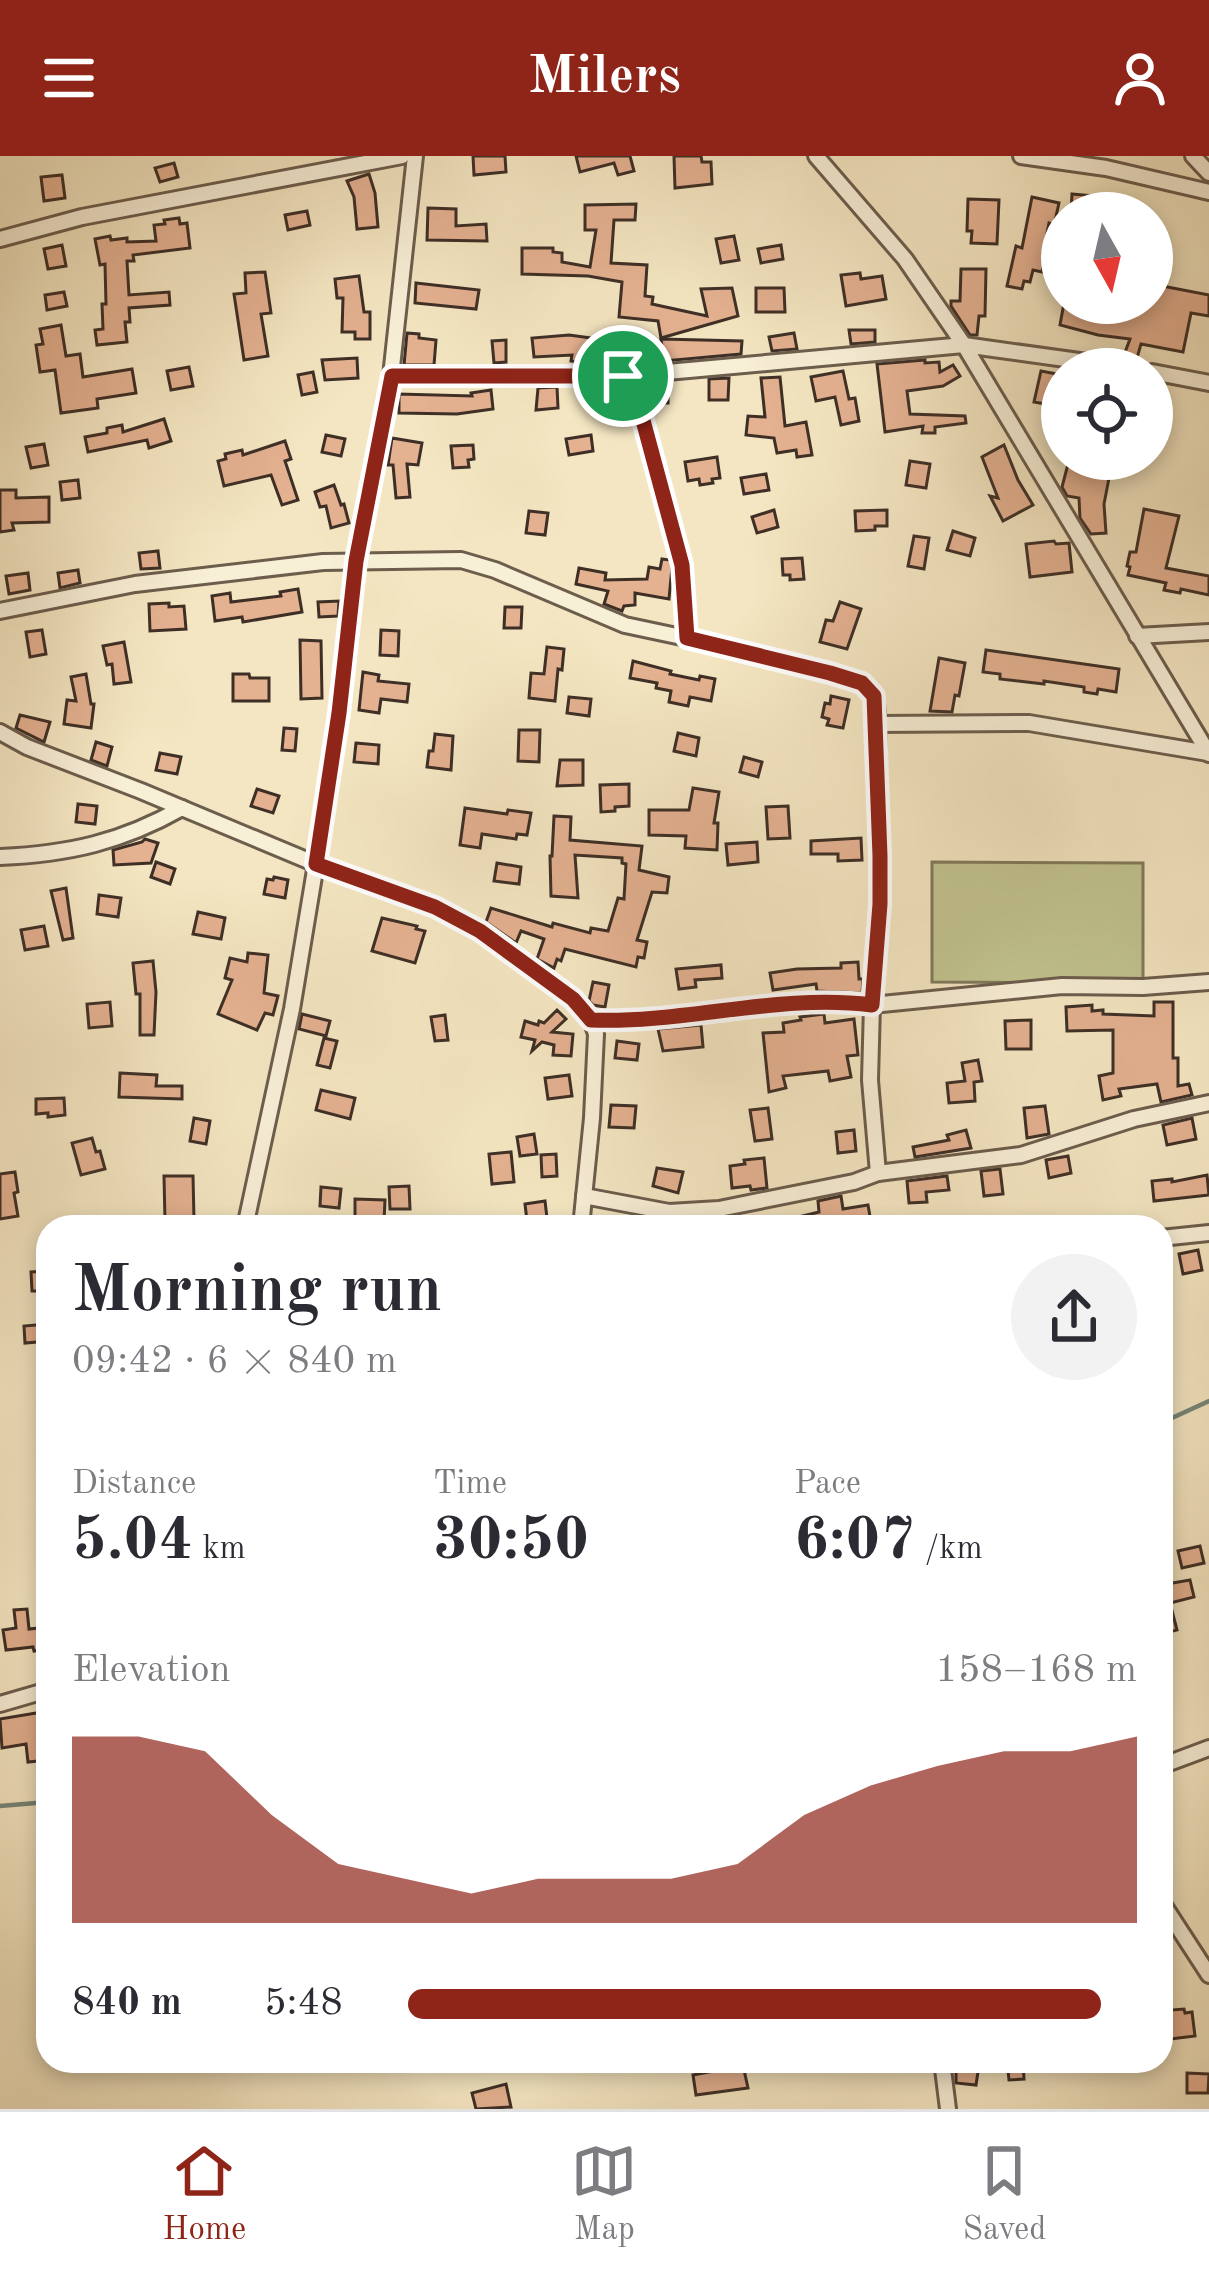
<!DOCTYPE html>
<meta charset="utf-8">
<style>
:root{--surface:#fff;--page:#f2f2f3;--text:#2b2b33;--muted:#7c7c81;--line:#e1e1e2;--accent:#8f2418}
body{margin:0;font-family:"Old Standard TT",serif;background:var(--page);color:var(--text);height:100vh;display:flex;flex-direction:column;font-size:45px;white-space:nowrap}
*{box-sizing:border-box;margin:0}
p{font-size:39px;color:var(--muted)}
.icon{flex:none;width:66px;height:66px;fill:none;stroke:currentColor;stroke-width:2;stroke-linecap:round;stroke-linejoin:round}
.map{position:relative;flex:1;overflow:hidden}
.details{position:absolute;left:36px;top:1059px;width:1137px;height:858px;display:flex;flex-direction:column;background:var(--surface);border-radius:36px;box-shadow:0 6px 18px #0003}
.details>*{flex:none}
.needle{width:78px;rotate:172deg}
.buttons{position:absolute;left:1041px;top:36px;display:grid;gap:24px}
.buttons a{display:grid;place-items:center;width:132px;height:132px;border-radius:50%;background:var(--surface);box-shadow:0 6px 18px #0003;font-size:60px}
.pin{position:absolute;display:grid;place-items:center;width:102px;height:102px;color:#fff;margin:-51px;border:6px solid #fff;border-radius:50%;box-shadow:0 3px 12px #0007}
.round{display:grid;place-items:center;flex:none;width:126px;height:126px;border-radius:63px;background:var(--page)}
.headline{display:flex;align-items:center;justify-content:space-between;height:204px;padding:0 36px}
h1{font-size:66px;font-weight:600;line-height:90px}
.stats{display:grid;grid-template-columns:repeat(3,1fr);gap:18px;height:204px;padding:12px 36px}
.stats div{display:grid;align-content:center}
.stats b{font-size:60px;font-weight:600}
.stats small{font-size:33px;font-weight:400}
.stats p{font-size:33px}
.chart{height:336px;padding:24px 36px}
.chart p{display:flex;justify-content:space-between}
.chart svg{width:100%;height:216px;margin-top:12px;fill:var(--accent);opacity:.7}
ul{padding:0 36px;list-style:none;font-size:39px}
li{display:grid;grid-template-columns:192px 144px 1fr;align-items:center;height:90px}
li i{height:30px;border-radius:15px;background:var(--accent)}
header{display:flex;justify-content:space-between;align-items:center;height:156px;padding:0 36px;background:var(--accent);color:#fff;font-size:54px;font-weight:600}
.dock{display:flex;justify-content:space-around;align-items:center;height:168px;border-top:3px solid var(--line);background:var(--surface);font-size:33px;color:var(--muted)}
.dock a{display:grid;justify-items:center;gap:6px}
.dock .selected{color:var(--accent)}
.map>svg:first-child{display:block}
.green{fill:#c1c38f;stroke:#80795a;stroke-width:3}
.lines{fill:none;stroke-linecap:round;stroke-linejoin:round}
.stream{stroke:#76867a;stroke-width:4.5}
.building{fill:#e4b191;stroke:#3e2f26;stroke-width:3}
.street-casing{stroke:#6c5d4d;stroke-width:20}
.street{stroke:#f8efd7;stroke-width:14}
.route-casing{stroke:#fff;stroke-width:24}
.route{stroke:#8f2418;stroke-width:15}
</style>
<header><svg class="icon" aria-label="menu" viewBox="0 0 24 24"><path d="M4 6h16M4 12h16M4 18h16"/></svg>Milers<svg class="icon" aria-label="person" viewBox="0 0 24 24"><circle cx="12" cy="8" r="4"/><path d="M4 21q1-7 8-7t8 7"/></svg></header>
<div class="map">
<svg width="1209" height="1953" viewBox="0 0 1209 1953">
<rect width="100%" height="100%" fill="#f4e6c2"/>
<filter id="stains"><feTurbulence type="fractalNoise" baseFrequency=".00167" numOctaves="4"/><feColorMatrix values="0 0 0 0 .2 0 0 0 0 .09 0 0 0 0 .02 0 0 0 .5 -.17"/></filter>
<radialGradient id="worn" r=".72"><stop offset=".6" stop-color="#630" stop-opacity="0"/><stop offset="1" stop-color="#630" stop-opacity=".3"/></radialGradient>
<polygon class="green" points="932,706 1143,707 1143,827 932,826"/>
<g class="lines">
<g class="stream">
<polyline points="1161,1267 1209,1245"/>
<polyline points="0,1650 48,1646"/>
</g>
</g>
<g class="building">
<polygon points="473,0 505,0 506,16 474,19"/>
<polygon points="576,0 630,0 634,15 618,19 614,7 580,16"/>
<polygon points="674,0 701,0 702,6 711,6 712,28 675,32"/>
<polygon points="174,7 178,21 160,26 155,12"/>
<polygon points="369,18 375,37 378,71 357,73 354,41 347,25"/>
<polygon points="62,19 65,42 44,45 41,21"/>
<polygon points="1072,38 1107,41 1106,57 1071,57"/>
<polygon points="1032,41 1059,47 1054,69 1049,67 1043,97 1047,98 1042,116 1033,114 1030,126 1024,125 1022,133 1007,130 1016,90 1022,92"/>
<polygon points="968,43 999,44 997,88 971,87 972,75 967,75"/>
<polygon points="636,48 635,64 614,64 611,107 647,109 645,140 653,141 652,148 707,160 701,133 732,132 738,160 661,182 658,165 619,161 622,126 588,120 522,118 522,92 553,92 553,96 562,97 562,106 590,111 596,74 585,74 585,49"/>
<polygon points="428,52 456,53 456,70 486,68 487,85 427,84"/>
<polygon points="307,55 310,69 288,74 285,59"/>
<polygon points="179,62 180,68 187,67 190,92 133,99 134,105 127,105 129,139 169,136 170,149 129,152 130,166 125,166 127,186 97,189 95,174 103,173 102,148 106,148 105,108 100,109 95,83 110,80 111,84 127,82 127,86 156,85 154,69 165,68 164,64"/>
<polygon points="734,80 739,104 721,107 716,83"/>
<polygon points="62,89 66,110 48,113 44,93"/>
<polygon points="781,89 783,103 761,107 758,93"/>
<polygon points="961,113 986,113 985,160 979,160 977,179 970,179 951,150 951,145 960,145"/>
<polygon points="265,116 271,157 261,158 268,200 244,204 234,138 246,137 245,117"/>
<polygon points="860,117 861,123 882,120 886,143 846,150 841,119"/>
<polygon points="359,120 364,156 370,156 370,183 355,183 355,176 342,176 343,142 337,142 335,123"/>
<polygon points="416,127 479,134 476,153 415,147"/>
<polygon points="1152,128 1209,139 1209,160 1191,157 1183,196 1141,188 1137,202 1128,200 1124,199 1130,183 1098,179 1060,169 1064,147 1152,147"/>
<polygon points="756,132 784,132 785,156 756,156"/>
<polygon points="64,136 67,150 47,154 45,139"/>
<polygon points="61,169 66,200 80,198 83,221 132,213 136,237 97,243 98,252 61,257 55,214 40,216 36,189 43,188 40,173"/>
<polygon points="849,174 875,174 875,186 851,188"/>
<polygon points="407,177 419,178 419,182 436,184 434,209 404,209"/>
<polygon points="794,177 797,193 772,195 769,181"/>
<polygon points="569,179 591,182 623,179 623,196 611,196 613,207 601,209 571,205 572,199 534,201 532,182"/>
<polygon points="661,183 742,185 741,198 664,205"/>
<polygon points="506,184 506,206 494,207 492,185"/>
<polygon points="357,202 358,222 325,224 322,204"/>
<polygon points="925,204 925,207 939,206 940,216 953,209 960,220 943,230 907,235 910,258 965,260 966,267 935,271 935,277 922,277 923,270 885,276 877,208"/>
<polygon points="189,211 193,230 171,234 167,215"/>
<polygon points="843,215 849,243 855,242 859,265 841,269 835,241 816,245 811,221"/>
<polygon points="1041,215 1062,219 1062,251 1034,246"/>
<polygon points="313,216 317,236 302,239 298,219"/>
<polygon points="780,221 785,270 806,266 812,299 797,301 796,294 777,297 774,282 746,279 748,260 765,261 761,222"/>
<polygon points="729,222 728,244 709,244 709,223"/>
<polygon points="668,227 668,247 647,247 645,243 645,229"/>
<polygon points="557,231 558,252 536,254 538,232"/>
<polygon points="491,234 493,253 457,258 399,257 399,238 472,240 471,237"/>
<polygon points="164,263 171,285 149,292 147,284 88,296 85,281 107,277 107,272 122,269 123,276"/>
<polygon points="326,279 345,283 341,300 322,296"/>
<polygon points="591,279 593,295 569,299 566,283"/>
<polygon points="392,282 422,287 418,309 407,308 410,341 396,342 393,309 388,309"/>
<polygon points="285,285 291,303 285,305 298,344 282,349 271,319 224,330 218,305 226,303 225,298 242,294 243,299"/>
<polygon points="44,288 48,309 31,312 26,291"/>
<polygon points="473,289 474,303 468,304 469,311 453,312 451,290"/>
<polygon points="1004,289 1018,324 1033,349 1003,365 990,340 998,342 982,301"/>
<polygon points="717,301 720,322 712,323 713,327 700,329 699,323 688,325 685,306"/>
<polygon points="910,305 930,308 926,332 906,329"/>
<polygon points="1068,308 1110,317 1104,348 1106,377 1091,378 1080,362 1079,342 1067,340 1062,331"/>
<polygon points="766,318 769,334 744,338 741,322"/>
<polygon points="78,324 80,342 62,344 60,326"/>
<polygon points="334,329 341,349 344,348 349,367 331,372 326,350 320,351 315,336"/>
<polygon points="0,334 16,334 16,342 49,341 49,366 12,367 14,374 0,376"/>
<polygon points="1144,353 1179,360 1166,412 1209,420 1209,439 1181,433 1180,437 1164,434 1166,427 1128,419 1130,411 1127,410 1130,396 1136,396"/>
<polygon points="774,354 778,371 757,377 752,361"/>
<polygon points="887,354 887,370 875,370 875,374 856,375 855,355"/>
<polygon points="529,355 548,357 545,379 526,377"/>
<polygon points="953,375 975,382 970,400 947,394"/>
<polygon points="914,380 929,382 924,413 908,410"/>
<polygon points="1054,385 1056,388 1069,387 1072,416 1030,421 1026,388"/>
<polygon points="158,395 160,412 141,413 139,397"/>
<polygon points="802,402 804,423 790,424 790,419 783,419 782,403"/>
<polygon points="662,403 670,404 672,411 669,443 635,437 635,449 624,450 622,455 604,448 608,435 576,428 579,412 606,417 605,424 647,423 649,411 660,413"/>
<polygon points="78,414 80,427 60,432 58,417"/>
<polygon points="28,417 30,434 9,438 6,420"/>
<polygon points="298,433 302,456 243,466 242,461 215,465 212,440 230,437 231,446 281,440 280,436"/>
<polygon points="339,445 338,460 319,461 318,446"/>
<polygon points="840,446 861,453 847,493 820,486 826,464 833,465"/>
<polygon points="169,447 169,451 184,450 186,473 150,475 149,448"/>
<polygon points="505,451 522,451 521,472 504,472"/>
<polygon points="42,474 46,498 30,501 26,476"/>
<polygon points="381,474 399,475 398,500 380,499"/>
<polygon points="300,484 321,485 322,542 301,543"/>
<polygon points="124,486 131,526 114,528 112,508 107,509 103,490"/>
<polygon points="547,491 564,493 562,514 558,513 555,545 529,542 531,517 544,518"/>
<polygon points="986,494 1119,513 1116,536 1098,533 1097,538 1084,536 1084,531 1044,525 1044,528 1000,523 1000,518 983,516"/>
<polygon points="939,502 965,507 959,540 955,539 952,556 930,555"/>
<polygon points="633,505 671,515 670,518 699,524 700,520 715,523 711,545 690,541 688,550 669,546 671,535 656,532 657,527 630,522"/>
<polygon points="363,516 379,519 378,525 409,528 407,546 381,543 379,557 359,554"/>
<polygon points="86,518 91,548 94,548 91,572 64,568 67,544 76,545 71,521"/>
<polygon points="233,518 249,518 250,522 269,522 269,545 233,545"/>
<polygon points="831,540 849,544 843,572 827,569 829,563 822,561 825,547 830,548"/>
<polygon points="569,541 591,543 589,560 567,557"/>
<polygon points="20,559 50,566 44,586 16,572"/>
<polygon points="284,572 297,573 295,595 282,594"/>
<polygon points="519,574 540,574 539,606 518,605"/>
<polygon points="678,577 699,582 696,600 674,595"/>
<polygon points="435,578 453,580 451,614 427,611 429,595 433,595"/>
<polygon points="96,586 112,591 107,610 91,604"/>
<polygon points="356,587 379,589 378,608 354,606"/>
<polygon points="160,597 181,601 177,618 156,614"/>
<polygon points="744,601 762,606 758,621 740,616"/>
<polygon points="560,604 583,604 583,629 557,630"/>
<polygon points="629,628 629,650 615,651 615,655 601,656 600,629"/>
<polygon points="693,632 719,636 714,667 718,667 717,694 685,692 686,680 649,679 649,654 689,654"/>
<polygon points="257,633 279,640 273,657 251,650"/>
<polygon points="78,648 97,650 95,668 76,666"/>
<polygon points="788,650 790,682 768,683 766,651"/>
<polygon points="465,652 507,658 508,654 531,657 527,679 517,678 516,683 482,678 480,692 460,689"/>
<polygon points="554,660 571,661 570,684 642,690 639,714 669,721 667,737 652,736 637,784 647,786 644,802 638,801 636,811 565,793 561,805 557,803 554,812 537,803 544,783 521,775 516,787 486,766 491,752 552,771 553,767 590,777 591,772 608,775 618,742 624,743 626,708 622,707 622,702 575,699 578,742 551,740 550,700 552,700"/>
<polygon points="861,682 862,704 838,705 838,698 811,698 811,685"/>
<polygon points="145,683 158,687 151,707 114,709 113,694 142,686"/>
<polygon points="757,686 758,706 728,709 726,688"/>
<polygon points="156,706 175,713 170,728 151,721"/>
<polygon points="497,707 521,711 519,728 494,725"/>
<polygon points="274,721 288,724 285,742 264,738 267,723 273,724"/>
<polygon points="66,732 73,782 63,784 51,735"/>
<polygon points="99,739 121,742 118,761 97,758"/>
<polygon points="198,756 225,762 221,783 193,778"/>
<polygon points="382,762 417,770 416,773 425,775 415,807 372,795"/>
<polygon points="44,770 48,790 25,794 21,774"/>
<polygon points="248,797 268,799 264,837 278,840 273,859 265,857 257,874 218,858 232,824 225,822 230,802 247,806"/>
<polygon points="153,805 156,836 154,879 140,879 140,838 136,838 133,807"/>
<polygon points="858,806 859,823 863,823 862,837 817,835 816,828 773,834 770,817 797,813 841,812 841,807"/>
<polygon points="721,809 722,822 695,824 696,831 679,833 676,813"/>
<polygon points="593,826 609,829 605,851 593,849 589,845"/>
<polygon points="110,846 112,870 89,872 87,848"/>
<polygon points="1154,846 1173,846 1173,902 1178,902 1178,930 1189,928 1192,939 1161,946 1157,928 1119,933 1121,940 1103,944 1099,920 1113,917 1113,874 1067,875 1066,851 1092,849 1092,855 1103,854 1103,858 1154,860"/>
<polygon points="557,854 566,863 552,876 573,878 571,900 553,899 554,889 542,886 532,895 535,884 521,881 525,865 538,869 539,865 544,867"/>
<polygon points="302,858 330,865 326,880 299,873"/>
<polygon points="824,858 825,867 854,863 858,899 847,900 851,921 830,925 828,915 783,920 786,932 769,936 763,877 784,876 783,867 801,864 800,861"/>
<polygon points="445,859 448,884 435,885 431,861"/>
<polygon points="1031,864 1031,893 1006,893 1005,865"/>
<polygon points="701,869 703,891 663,895 658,873"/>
<polygon points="324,882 337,885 330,912 317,909"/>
<polygon points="617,885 639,888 637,904 615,902"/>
<polygon points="978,904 982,925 974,926 975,945 949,947 947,927 965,925 962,907"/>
<polygon points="120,917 157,919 156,930 182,930 182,943 119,941"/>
<polygon points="569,919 572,940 548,943 545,922"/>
<polygon points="321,934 355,942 350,963 316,954"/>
<polygon points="64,942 65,959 48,961 48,957 36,958 36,943"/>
<polygon points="611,949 636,950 634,972 609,971"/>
<polygon points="1045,950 1049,978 1027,982 1024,952"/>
<polygon points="768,952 772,983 755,985 750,954"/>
<polygon points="194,962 210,965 206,988 190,985"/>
<polygon points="1192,962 1196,983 1167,989 1163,969"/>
<polygon points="854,974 856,995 838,997 836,976"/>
<polygon points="966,974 971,992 915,1001 913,991 949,984 947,979"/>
<polygon points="534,978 537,998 520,1000 517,981"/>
<polygon points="92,982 96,996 100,995 105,1013 81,1019 72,987"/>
<polygon points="511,996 514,1026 492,1028 489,998"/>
<polygon points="556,998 557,1020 542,1021 541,999"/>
<polygon points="1068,1000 1071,1017 1049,1022 1046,1004"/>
<polygon points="764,1002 767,1032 751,1034 750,1030 732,1032 730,1010 745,1008 744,1004"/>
<polygon points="657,1012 683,1016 678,1037 653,1030"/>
<polygon points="1000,1013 1003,1038 984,1040 981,1015"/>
<polygon points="15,1016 18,1036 14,1037 18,1060 0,1063 0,1018"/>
<polygon points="1207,1019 1209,1039 1154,1045 1152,1025 1172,1023 1172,1026"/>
<polygon points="164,1020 193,1020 194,1064 165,1065"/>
<polygon points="947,1020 949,1034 926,1036 927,1046 909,1047 907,1025"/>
<polygon points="409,1030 410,1053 390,1053 389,1031"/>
<polygon points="321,1031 341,1033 339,1052 320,1050"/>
<polygon points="841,1040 843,1053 868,1049 871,1066 844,1071 778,1071 777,1066 819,1056 818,1045"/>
<polygon points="355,1043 385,1044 384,1065 355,1065"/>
<polygon points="545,1045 547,1062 527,1065 525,1048"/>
<polygon points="1198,1094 1202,1114 1183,1118 1179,1098"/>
<polygon points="48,1115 48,1135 32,1135 31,1116"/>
<polygon points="48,1168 48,1185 25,1187 24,1170"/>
<polygon points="1200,1390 1204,1407 1182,1412 1178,1395"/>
<polygon points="1190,1424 1194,1441 1170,1447 1177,1474 1161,1478 1161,1429"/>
<polygon points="27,1453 29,1473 48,1471 48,1493 34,1495 33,1491 6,1494 3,1474 16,1472 14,1454"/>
<polygon points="48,1555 48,1604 28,1606 26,1588 2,1592 0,1563"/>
<polygon points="1161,1830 1164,1830 1172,1854 1184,1853 1185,1857 1192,1856 1195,1880 1162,1884"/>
<polygon points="723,1905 742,1905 748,1932 696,1939 693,1919 724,1913"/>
<polygon points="1007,1905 1023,1905 1024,1923 1009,1924"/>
<polygon points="956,1906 979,1909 976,1929 956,1927"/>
<polygon points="1187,1917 1209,1918 1208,1937 1187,1937"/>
<polygon points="506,1928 511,1951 476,1953 472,1937"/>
</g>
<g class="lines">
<defs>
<g id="street">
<polyline points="816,0 905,103 964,189 1209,598"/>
<polyline points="1021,0 1106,12 1209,36"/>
<polyline points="1193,0 1209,17"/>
<polyline points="0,83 82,61 402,0"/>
<polyline points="1152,216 1209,227"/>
<polyline points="391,220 623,220 964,189 1137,213"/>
<polyline points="623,220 628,240 641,257 683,409 687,482"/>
<polyline points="0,455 135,428 323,406 461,404 495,414 625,469 724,490 863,527 875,540 877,556 880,748 872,849 870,924 878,1017"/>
<polyline points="1137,480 1209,476"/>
<polyline points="877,568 1029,567 1208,597"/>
<polyline points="0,576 27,591 141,635 316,708 435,751 480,775 573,843 591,864 596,878 592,962 581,1071"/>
<path d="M0,701C69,698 122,686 182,652"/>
<path d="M591,864C684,867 779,837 872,849L1062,830L1143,831L1209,826"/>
<polyline points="584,1040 669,1056 719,1053 854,1026 878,1017 1021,999 1134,963 1209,947"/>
<polyline points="245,1071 292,853 316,708 339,557 355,405 391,220 415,0"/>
<polyline points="1161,1082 1209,1077"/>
<polyline points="0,1548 48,1534"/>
<polyline points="1161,1610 1209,1592"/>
<polyline points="1161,1745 1209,1819"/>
<polyline points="942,1905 948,1953"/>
</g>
</defs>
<use href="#street" class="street-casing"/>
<use href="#street" class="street"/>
</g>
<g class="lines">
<defs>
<path id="route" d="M392,220H623L628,240L641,257L682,409L687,482L830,517L862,527L874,540L880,700V748L872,849C779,837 684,868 591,864L573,843L480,775L435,751L316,708L339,557L356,405Z"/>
</defs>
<use href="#route" class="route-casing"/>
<use href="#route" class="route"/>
</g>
<rect width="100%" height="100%" filter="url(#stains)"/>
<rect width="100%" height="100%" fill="url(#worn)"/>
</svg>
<div class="buttons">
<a><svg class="needle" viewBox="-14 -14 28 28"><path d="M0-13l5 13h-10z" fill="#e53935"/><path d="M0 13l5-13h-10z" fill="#7c7c81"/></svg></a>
<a><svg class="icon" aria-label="locate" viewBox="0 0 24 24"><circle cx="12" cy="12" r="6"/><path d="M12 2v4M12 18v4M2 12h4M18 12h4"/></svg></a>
</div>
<div class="pin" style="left:623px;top:220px;background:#1e9e55"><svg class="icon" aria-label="arrive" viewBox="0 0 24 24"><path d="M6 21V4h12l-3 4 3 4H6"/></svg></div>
<section class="details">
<div class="headline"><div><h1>Morning run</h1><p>09:42 · 6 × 840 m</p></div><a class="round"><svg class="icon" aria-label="share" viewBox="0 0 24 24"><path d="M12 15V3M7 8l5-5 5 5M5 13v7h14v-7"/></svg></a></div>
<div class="stats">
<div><p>Distance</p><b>5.04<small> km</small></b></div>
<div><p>Time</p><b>30:50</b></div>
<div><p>Pace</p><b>6:07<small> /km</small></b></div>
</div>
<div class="chart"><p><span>Elevation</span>158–168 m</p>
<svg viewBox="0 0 160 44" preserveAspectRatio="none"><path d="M0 44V6L10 6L20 9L30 22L40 32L50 35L60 38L70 35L80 35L90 35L100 32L110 22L120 16L130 12L140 9L150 9L160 6V44z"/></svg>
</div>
<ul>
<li><b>840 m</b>5:48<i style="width:95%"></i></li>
</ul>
</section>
</div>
<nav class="dock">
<a class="selected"><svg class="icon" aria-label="home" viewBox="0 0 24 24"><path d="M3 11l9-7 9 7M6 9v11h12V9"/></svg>Home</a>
<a><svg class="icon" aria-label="map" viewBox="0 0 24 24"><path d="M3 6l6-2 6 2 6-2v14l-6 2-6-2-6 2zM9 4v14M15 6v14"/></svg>Map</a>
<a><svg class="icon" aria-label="saved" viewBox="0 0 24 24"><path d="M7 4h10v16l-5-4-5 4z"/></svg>Saved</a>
</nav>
